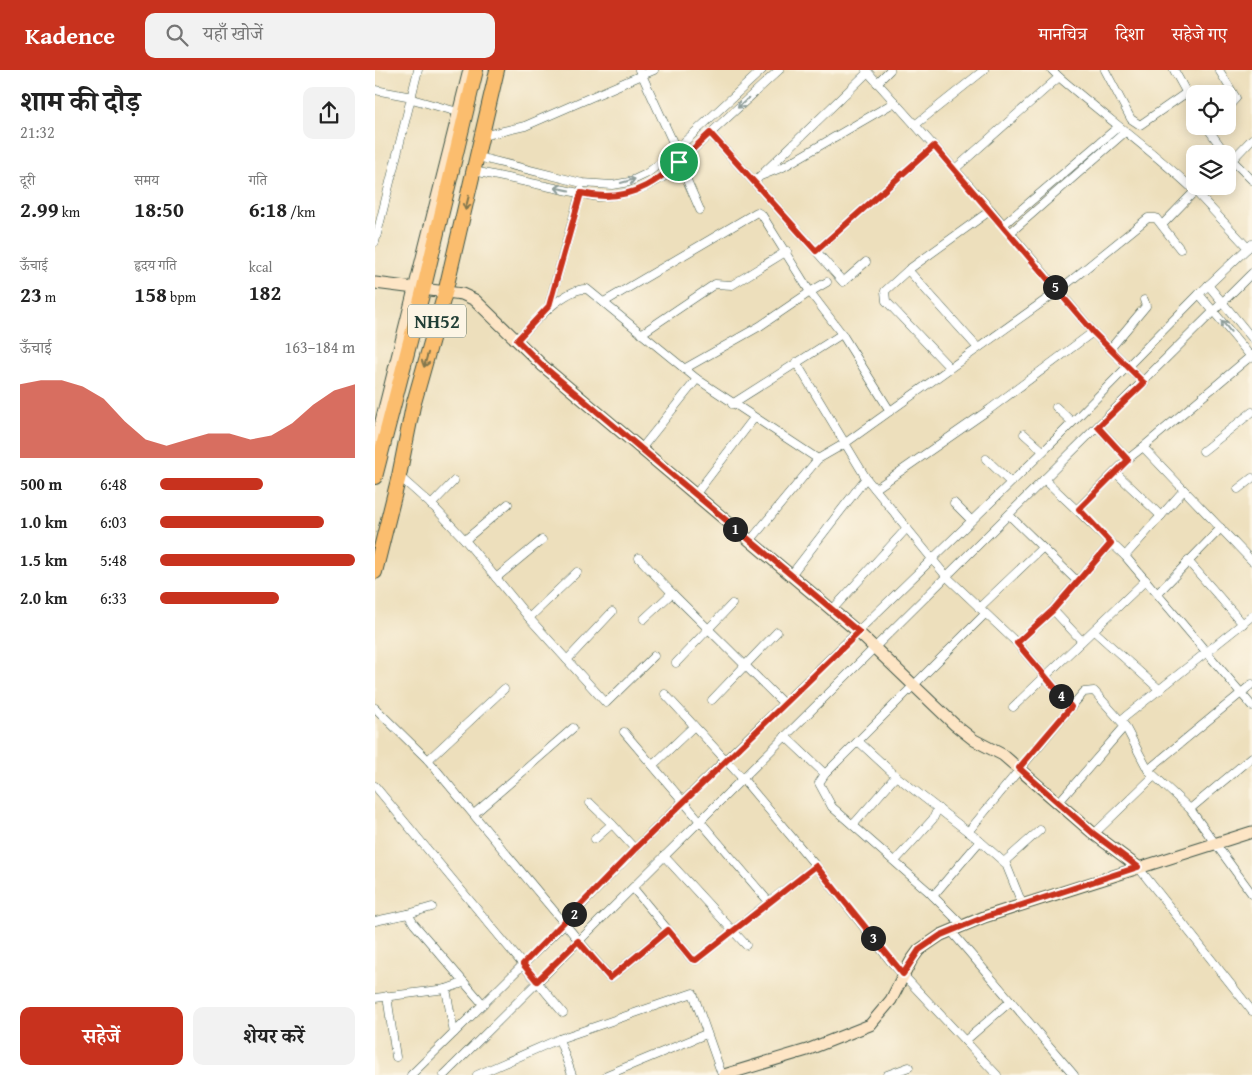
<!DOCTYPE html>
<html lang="hi">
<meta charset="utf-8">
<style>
:root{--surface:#fff;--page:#f2f2f2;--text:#222;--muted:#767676;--accent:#c8321e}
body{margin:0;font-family:"Gentium Book Plus","Noto Serif Devanagari",serif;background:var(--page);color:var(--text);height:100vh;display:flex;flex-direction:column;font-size:19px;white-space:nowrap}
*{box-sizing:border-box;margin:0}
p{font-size:16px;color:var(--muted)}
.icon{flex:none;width:28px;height:28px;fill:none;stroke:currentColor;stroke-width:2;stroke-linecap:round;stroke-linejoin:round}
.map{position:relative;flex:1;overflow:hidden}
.panel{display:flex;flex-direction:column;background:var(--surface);width:375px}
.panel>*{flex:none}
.buttons{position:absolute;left:811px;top:15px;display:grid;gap:10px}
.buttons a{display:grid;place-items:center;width:50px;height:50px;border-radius:10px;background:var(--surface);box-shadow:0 2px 12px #0003;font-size:25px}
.pin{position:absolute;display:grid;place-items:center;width:42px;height:42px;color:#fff;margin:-21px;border:2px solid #fff;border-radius:50%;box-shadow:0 1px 5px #0007}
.km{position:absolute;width:25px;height:25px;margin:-12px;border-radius:50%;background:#222;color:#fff;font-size:14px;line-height:25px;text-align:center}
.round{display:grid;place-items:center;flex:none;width:52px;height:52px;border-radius:10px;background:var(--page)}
.summary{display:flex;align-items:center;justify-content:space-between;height:85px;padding:0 20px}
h1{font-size:28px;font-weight:700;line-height:38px}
.stats{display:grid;grid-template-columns:repeat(3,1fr);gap:8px;height:85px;padding:5px 20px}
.stats div{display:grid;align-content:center}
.stats b{font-size:21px;font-weight:700}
.stats small{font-size:14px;font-weight:400}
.stats p{font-size:14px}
.chart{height:140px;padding:10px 20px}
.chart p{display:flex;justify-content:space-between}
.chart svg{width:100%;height:90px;margin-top:5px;fill:var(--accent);opacity:.7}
.primary-button{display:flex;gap:10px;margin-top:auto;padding:10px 20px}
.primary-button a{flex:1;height:58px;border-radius:10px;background:var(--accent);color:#fff;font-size:20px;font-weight:700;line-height:58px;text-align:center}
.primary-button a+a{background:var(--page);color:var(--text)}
ul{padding:0 20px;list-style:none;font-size:16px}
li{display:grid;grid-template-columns:80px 60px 1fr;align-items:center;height:38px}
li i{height:12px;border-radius:6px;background:var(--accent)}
header{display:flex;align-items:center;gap:30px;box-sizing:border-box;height:70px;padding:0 25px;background:var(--accent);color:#fff}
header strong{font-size:24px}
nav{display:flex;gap:28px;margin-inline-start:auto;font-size:18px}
.search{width:350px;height:45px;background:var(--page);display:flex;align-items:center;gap:12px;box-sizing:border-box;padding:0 18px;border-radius:10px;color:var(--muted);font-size:19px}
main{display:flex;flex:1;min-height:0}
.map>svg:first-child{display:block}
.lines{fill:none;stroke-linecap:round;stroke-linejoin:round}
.street-casing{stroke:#3e5548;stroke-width:9}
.secondary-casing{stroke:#3e5548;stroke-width:13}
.highway-casing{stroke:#3e5548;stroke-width:16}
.street{stroke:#fff;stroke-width:8}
.secondary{stroke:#fde5c5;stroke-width:11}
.highway{stroke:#fbbd6e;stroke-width:14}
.oneway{stroke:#8f9e9a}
.oneway2{stroke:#82774e}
.route-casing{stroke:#fff;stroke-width:10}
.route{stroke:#c8321e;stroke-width:6}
.labels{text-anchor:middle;stroke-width:4;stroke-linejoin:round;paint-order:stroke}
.shield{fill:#fcf5e5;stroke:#617469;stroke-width:1}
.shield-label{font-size:19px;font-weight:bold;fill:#1f3d34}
</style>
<header>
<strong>Kadence</strong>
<div class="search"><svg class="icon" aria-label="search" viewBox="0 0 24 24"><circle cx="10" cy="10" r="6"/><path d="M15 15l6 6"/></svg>यहाँ खोजें</div>
<nav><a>मानचित्र</a><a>दिशा</a><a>सहेजे गए</a></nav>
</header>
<main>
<section class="panel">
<div class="summary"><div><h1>शाम की दौड़</h1><p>21:32</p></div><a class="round"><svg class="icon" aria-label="share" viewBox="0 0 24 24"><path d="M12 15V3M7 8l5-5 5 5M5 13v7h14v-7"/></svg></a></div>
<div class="stats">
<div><p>दूरी</p><b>2.99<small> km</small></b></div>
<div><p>समय</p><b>18:50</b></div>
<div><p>गति</p><b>6:18<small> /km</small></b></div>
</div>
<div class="stats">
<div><p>ऊँचाई</p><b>23<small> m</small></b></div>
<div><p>हृदय गति</p><b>158<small> bpm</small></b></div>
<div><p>kcal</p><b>182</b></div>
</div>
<div class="chart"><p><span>ऊँचाई</span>163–184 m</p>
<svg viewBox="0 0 160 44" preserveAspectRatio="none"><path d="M0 44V8L10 6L20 6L30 9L40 15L50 26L60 35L70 38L80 35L90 32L100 32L110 35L120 33L130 27L140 18L150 11L160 8V44z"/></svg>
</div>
<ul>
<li><b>500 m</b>6:48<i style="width:53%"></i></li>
<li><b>1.0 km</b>6:03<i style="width:84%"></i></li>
<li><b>1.5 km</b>5:48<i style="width:100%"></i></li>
<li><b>2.0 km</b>6:33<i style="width:61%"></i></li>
</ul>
<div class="primary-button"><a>सहेजें</a><a>शेयर करें</a></div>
</section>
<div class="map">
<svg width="877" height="1005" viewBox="0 0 877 1005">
<rect width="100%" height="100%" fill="#fcf5e5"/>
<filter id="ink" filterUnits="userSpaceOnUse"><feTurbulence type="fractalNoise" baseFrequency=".02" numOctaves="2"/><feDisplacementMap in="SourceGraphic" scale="10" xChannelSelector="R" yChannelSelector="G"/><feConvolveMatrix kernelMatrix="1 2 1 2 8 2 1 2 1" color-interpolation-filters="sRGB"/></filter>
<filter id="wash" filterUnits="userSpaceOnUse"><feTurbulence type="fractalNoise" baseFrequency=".0096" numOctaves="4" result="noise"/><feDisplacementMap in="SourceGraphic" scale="20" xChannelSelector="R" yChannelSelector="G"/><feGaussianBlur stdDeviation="1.12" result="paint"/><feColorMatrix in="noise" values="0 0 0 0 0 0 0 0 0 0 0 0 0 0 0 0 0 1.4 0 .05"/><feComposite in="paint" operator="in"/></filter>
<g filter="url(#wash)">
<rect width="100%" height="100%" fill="#eddfbc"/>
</g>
<g filter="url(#ink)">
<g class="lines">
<defs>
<g id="street">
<polyline points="264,0 267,5 279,0"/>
<polyline points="491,0 616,140 718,262 769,313"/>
<polyline points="730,0 756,49 765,55 811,23"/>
<polyline points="799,0 820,38"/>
<polyline points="844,0 861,28 852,38"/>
<path d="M684,7C729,46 777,80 820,121"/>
<polyline points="502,13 515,0"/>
<polyline points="0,20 37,27"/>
<polyline points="37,29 83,42"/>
<polyline points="540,55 609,0"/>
<polyline points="831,56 851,84"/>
<polyline points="335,63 441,181"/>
<polyline points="107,66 150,56 267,5 301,79"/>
<polyline points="852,85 877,110"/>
<polyline points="103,87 207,113 237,115 254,112 271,104 293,87 387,0"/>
<polyline points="857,90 877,69"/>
<polyline points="304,92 325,140"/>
<polyline points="580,99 684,7 677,0"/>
<path d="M99,101L223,127C247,126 267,120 287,108L404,0"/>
<polyline points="388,105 408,97 520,32"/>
<polyline points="379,112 493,2"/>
<polyline points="788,154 820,121 873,178"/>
<polyline points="628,155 743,57"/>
<polyline points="635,163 750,62"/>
<polyline points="0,172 43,0"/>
<polyline points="491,192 468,212 441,181 559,76"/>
<polyline points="533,200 603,278"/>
<polyline points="833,215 877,268"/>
<polyline points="824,224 877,288"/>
<polyline points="229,232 382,142 387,145 435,222 452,212"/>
<polyline points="174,236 206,120"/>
<polyline points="266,264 340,214 357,215 412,181"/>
<path d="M142,270C156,255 190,217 212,219L322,309L443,389"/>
<polyline points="735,279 771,236 769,230"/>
<polyline points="421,292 491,408 571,506 642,573 696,637"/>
<polyline points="575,298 511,231 510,221 533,200 616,140"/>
<polyline points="309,299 385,256 435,222 467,264"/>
<polyline points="357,334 467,264 515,341"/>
<polyline points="681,337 697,352"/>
<polyline points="649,364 668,381"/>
<polyline points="768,377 877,285"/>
<polyline points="266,379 322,309"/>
<polyline points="828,381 877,342"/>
<polyline points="611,389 635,412"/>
<polyline points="741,403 786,446"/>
<polyline points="24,406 60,438 90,470 154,548 231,633 279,586"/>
<polyline points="669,409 750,486 877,636"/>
<polyline points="500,419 615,339 718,262"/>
<polyline points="863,419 877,408"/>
<polyline points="809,420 877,491"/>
<polyline points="320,425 379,348"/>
<polyline points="579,433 596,450"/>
<polyline points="56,435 79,411"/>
<polyline points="703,439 753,389 723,357"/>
<polyline points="634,445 703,512"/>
<polyline points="90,470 133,434"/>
<polyline points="375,471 443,389 469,374 683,221 773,148 781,148 805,179"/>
<polyline points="750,486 809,420 768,377 753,389"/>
<polyline points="264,488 297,523"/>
<polyline points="813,491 868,554"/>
<polyline points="416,505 491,408"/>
<polyline points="121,508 167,470"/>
<polyline points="783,523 846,458"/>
<polyline points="604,538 667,478"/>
<polyline points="457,540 532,458"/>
<polyline points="678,540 707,571"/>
<polyline points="154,548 202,502"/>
<polyline points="269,549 297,523 409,634"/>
<polyline points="719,561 785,620"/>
<polyline points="642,573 674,544 736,473"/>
<polyline points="192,590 237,542"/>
<polyline points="301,593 357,534"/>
<polyline points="290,624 368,709 441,796 516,892 622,1005"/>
<polyline points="337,630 402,562"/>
<polyline points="638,637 771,510"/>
<polyline points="0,638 53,690 235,908 293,860"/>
<polyline points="746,650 877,546"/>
<polyline points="249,662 394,832 441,796"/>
<polyline points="410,666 450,704"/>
<polyline points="483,671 521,706"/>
<polyline points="53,690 129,619"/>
<polyline points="278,695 319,656"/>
<polyline points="773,700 877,614"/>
<polyline points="0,716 188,943"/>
<polyline points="684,732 750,656"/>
<polyline points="215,733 237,754"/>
<polyline points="815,739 877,687"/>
<polyline points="99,744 198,658"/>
<polyline points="478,755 521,706 605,771"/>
<polyline points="593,762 696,637 709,622 719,621 750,656 773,700 815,739 877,824"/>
<polyline points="719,764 778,707"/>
<polyline points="220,769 237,754 260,779"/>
<polyline points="289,786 371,875"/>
<polyline points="520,791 558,749 563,738"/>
<polyline points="629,792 665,760"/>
<polyline points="763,797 877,941"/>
<polyline points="258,818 317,889 321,890 394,832"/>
<polyline points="558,826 605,771 631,794 648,836"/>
<polyline points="33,844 57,837"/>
<polyline points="0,851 33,844 39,854 107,933"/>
<polyline points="589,857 553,821 457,737 444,713 450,704 610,544"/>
<polyline points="576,861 699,1005"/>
<polyline points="71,919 79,963 189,854 260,779 351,689 683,367 824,224 877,174"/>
<polyline points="12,926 21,987"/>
<polyline points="0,928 71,919 88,913"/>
<polyline points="184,969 197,1005"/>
<polyline points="590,971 636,931"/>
<polyline points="36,1005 79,963"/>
<polyline points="69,1005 877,203"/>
<polyline points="102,1005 184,969 318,923 347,1005"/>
<polyline points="232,1005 331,964"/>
<polyline points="512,1005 534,997"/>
</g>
<g id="secondary">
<polyline points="0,213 87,224 100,230 168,296 483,562 580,655 599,670 628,685 719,764 763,797"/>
<polyline points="0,375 94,0"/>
<polyline points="349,1005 432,980 495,955 516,930 536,891 544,880 566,865 609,847 877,762"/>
</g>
<g id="highway">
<polyline points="0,407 48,221 101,0"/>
<polyline points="0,502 24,406 38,336 70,223 122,0"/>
</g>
</defs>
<use href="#street" class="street-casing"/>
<use href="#secondary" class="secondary-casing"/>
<use href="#highway" class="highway-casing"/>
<use href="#street" class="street"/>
<use href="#secondary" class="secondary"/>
<use href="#highway" class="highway"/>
</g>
<defs><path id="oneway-shaft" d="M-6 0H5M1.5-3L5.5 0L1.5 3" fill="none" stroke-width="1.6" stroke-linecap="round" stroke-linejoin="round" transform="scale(1.25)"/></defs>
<g class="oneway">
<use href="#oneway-shaft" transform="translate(368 33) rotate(137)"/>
<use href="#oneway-shaft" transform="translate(253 111) rotate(-16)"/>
<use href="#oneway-shaft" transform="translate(187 119) rotate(-168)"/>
<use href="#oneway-shaft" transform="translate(851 256) rotate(-129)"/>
</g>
<g class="oneway2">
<use href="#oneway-shaft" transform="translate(92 133) rotate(104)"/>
<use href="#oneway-shaft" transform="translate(51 290) rotate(106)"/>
</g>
</g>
<g class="lines" filter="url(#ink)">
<defs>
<path id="route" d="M335,63L441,181L559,76L718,262L769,313L723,357L753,390L704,439L736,473L678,540L642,573L696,637L644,698L719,764L763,797L610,847L566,865L544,880L528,904L441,796L321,890L317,889L293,860L235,908L203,871L162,911L148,894L260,779L484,562L168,296L142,270L174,236L206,123C265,137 295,100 335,63Z"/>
</defs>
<use href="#route" class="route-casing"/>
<use href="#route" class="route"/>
</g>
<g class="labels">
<rect class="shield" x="33" y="234.5" width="58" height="33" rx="4"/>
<g class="shield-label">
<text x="62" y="258">NH52</text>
</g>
</g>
</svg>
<div class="buttons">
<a><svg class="icon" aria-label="locate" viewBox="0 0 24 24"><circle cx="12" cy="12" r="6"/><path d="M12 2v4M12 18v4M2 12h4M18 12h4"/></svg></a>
<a><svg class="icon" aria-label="layers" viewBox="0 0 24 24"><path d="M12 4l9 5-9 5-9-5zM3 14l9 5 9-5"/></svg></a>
</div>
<div class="pin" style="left:304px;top:92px;background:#1e9e55"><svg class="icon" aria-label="arrive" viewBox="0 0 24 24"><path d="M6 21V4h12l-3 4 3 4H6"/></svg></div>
<b class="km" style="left:360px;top:459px">1</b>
<b class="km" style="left:199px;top:844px">2</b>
<b class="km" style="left:498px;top:868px">3</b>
<b class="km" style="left:686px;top:626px">4</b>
<b class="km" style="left:680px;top:217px">5</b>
</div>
</main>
